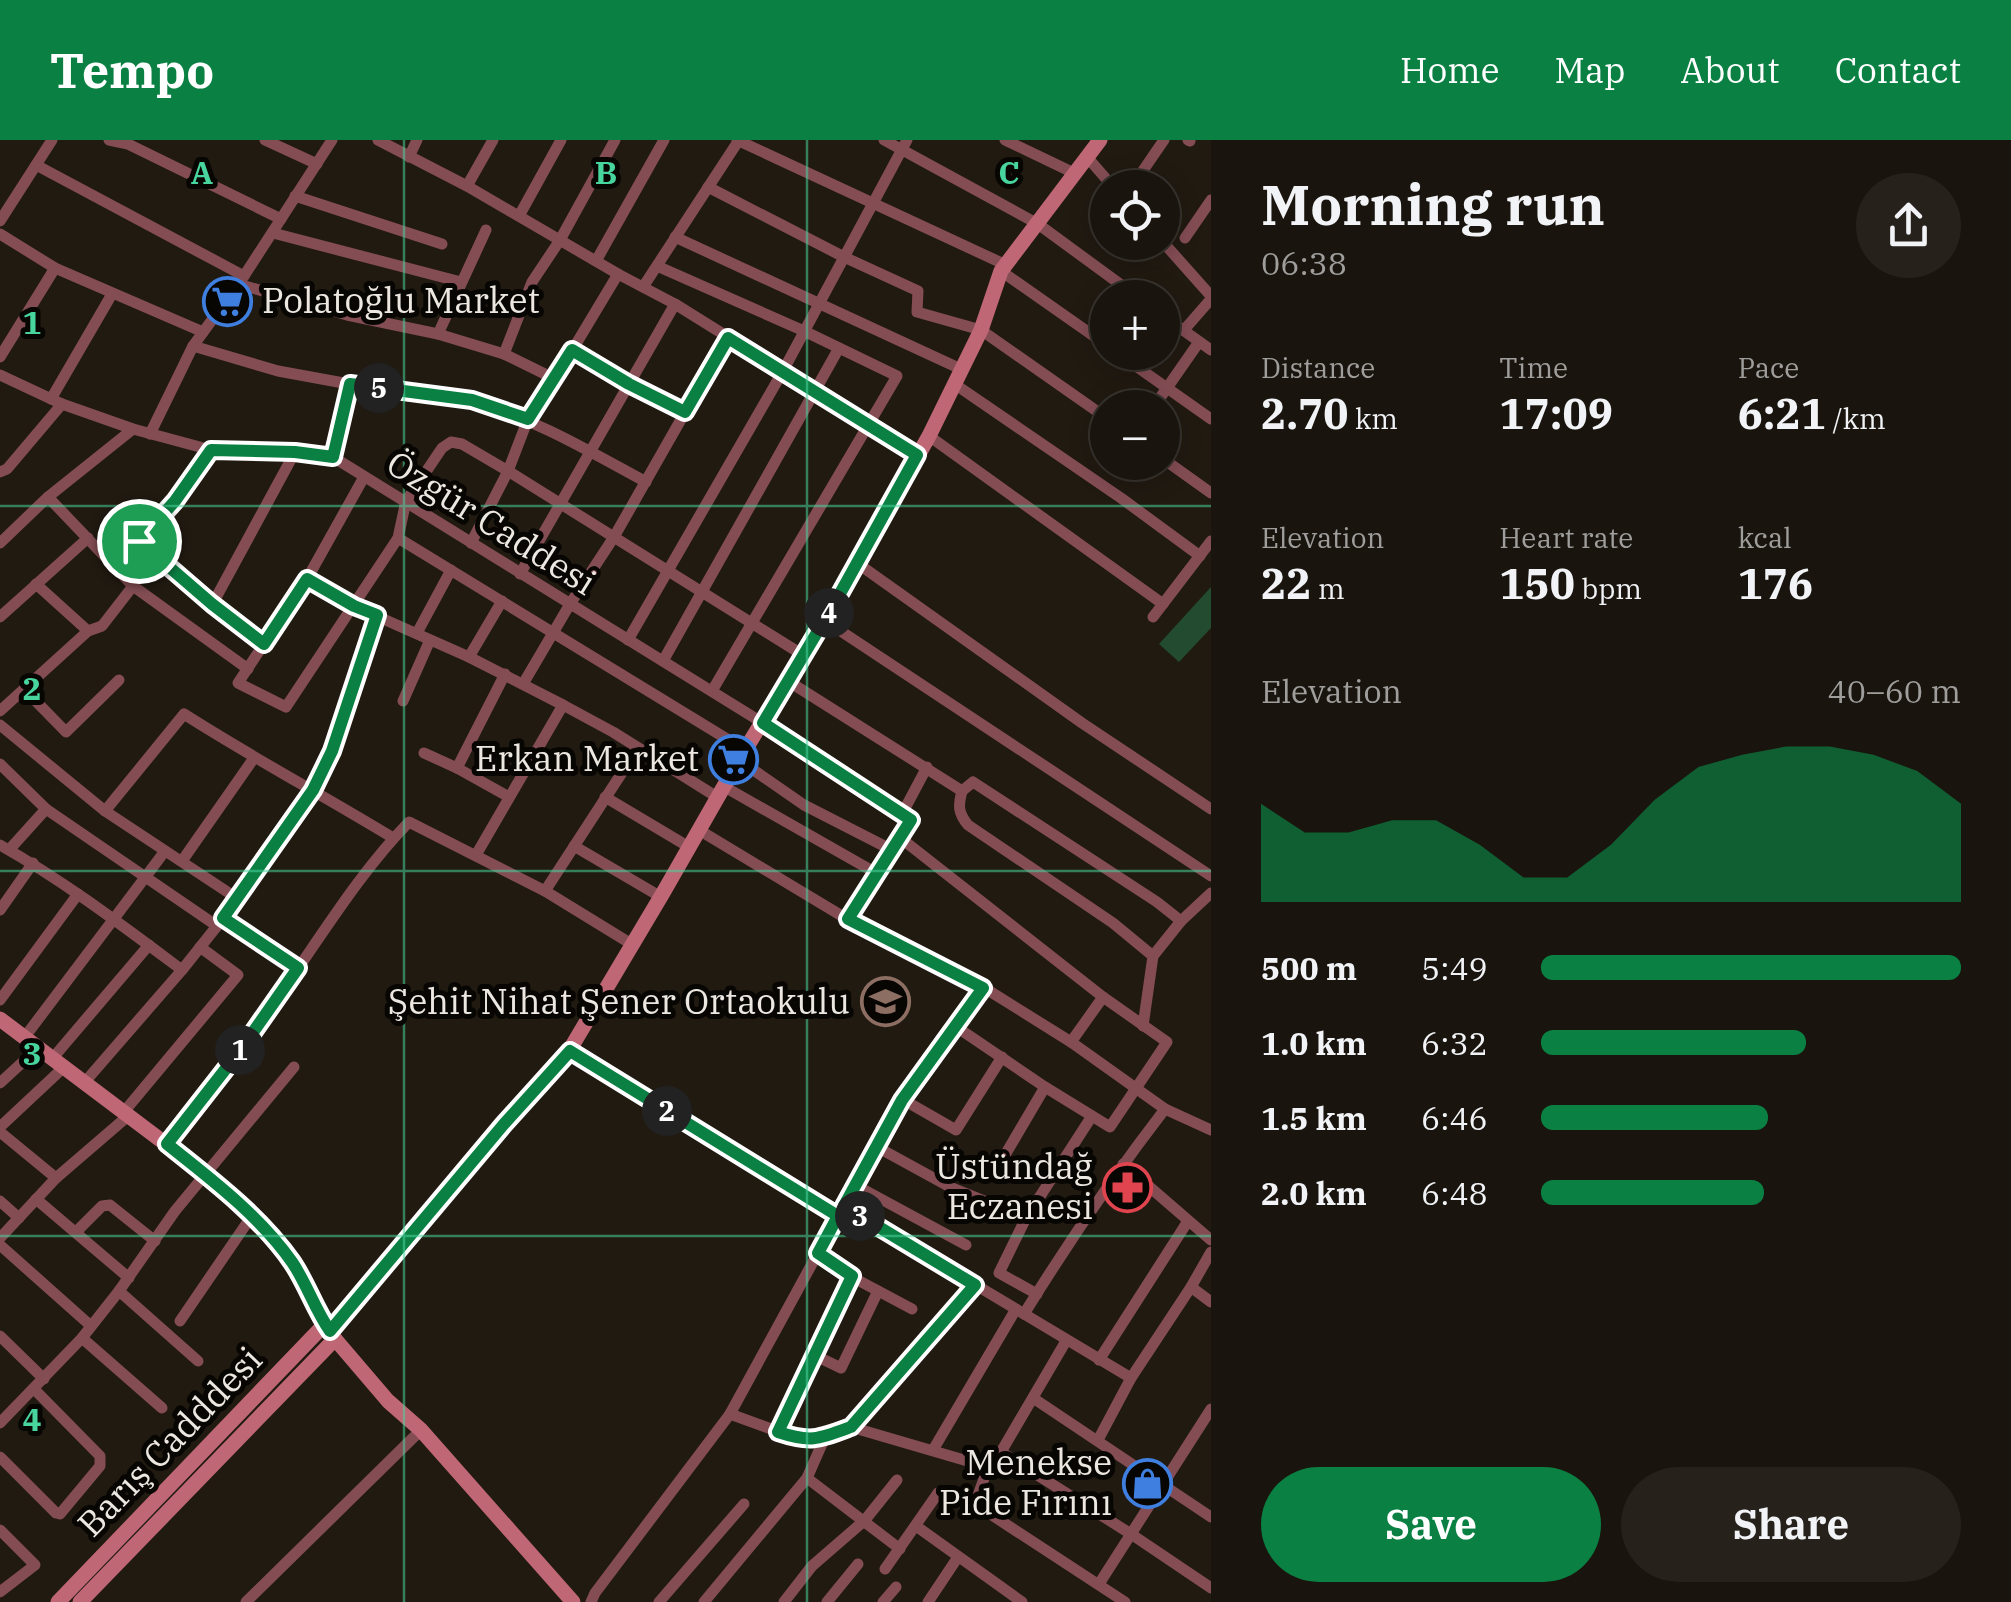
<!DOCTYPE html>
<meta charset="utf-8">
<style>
:root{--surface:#19140d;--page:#26211b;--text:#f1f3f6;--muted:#9f9e9d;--line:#37332e;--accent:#0b8043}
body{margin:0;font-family:"IBM Plex Serif",serif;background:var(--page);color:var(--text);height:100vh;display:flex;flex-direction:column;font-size:38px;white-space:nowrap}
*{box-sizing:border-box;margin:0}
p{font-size:32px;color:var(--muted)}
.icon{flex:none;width:55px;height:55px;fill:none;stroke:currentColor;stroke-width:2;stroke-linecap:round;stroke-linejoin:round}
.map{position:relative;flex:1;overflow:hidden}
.sheet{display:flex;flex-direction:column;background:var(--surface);width:800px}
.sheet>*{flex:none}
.fabs{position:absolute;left:1090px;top:30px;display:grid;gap:20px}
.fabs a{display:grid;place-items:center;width:90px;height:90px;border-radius:50%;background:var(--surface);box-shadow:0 5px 25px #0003,0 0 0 2px var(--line);font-size:50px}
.pin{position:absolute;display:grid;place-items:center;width:85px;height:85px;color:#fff;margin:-42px;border:5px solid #fff;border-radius:50%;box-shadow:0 2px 10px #0007}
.km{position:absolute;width:50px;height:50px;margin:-25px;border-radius:50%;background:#222;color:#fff;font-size:28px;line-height:50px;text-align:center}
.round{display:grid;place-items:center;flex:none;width:105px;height:105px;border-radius:52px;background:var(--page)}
.headline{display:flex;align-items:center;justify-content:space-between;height:170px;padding:0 50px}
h1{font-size:55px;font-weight:700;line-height:75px}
.stats{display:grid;grid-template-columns:repeat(3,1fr);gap:15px;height:170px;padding:10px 50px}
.stats div{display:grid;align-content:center}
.stats b{font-size:42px;font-weight:700}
.stats small{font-size:28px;font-weight:400}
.stats p{font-size:28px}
.chart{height:280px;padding:20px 50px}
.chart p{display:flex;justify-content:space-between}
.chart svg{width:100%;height:180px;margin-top:10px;fill:var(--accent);opacity:.7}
.primary-button{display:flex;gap:20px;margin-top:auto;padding:20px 50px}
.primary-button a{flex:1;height:115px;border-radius:60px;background:var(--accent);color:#fff;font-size:40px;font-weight:700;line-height:115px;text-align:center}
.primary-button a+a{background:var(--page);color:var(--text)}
ul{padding:0 50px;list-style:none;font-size:32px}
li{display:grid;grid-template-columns:160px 120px 1fr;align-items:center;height:75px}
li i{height:25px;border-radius:12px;background:var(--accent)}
header{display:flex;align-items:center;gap:60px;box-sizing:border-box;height:140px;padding:0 50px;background:var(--accent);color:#fff}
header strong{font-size:48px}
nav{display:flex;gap:55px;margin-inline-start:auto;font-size:35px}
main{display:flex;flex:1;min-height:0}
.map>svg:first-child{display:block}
.green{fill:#224b2f}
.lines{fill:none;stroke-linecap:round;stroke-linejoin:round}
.street{stroke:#844d54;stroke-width:11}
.secondary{stroke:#bf6774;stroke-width:15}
.route-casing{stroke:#fff;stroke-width:20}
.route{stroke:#0b8043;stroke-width:12}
.grid{fill:none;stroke:#48d49d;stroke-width:2.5;stroke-opacity:0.55}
.labels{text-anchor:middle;stroke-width:10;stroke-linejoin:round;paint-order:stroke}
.poi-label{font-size:35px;fill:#ece7e1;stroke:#080603;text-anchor:end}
.street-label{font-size:35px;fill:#ece7e1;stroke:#080603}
.grid-label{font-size:32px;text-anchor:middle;font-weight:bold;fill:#48d49d;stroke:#080603;stroke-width:10;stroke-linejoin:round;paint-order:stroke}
</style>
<header>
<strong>Tempo</strong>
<nav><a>Home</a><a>Map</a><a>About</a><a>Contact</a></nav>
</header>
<main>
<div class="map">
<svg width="1211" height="1462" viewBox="0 0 1211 1462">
<rect width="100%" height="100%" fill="#211a11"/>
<polygon class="green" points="1211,447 1211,488 1179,522 1159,504"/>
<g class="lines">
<g class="street">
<polyline points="109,0 128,4 281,79"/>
<polyline points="265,0 317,24"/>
<polyline points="378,0 467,46 618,134 675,164 917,315"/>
<polyline points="737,0 1006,125"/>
<polyline points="884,0 1038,84 1139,158"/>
<polyline points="1005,0 1076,34"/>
<polyline points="1188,0 1190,1"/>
<polyline points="409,17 417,0"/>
<polyline points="1088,18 1114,48"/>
<polyline points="36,25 244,136"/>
<polyline points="467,46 493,0"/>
<polyline points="708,47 844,117 918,151 917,172 981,190 1108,279"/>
<polyline points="1131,48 1164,0"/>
<polyline points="295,56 442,104"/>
<polyline points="519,76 561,0"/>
<polyline points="0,81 52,0"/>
<polyline points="273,93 461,142"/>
<polyline points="0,94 55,128 203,192"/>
<polyline points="675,97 963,230"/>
<polyline points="1185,98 1211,60"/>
<polyline points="1162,101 1211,156"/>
<polyline points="596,121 664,0"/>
<polyline points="657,126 804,191 897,236 712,551"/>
<polyline points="1001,131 1108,206"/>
<polyline points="238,144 347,175 438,194 504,214 555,239"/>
<polyline points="643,147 739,0"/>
<polyline points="1162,175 1211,210"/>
<polyline points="1184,190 1211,159"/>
<polyline points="438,194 486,90"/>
<path d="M193,206L278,231L349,244L471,261C534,278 589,311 646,342"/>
<polyline points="572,210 629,244 685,272"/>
<polyline points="1116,212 1211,279"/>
<polyline points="504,214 532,142 560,100 615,0"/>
<polyline points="0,217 55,128"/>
<polyline points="0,235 62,264 133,289 211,310 295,312 333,317 763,583 911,680 847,779"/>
<polyline points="956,245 1121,358 1200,416"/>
<polyline points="51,259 112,154"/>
<polyline points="1153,268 1199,202"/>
<polyline points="150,294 193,206 244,136 332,0"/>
<polyline points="929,296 1163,464"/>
<polyline points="211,310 175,361 139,401 212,465 264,504"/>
<polyline points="333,317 349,244"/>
<polyline points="1162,318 1211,353"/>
<polyline points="0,332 7,329 62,264"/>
<polyline points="364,337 307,439 238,543 286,567 398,398 406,361 411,354 442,308 451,302 462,304 508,331 803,515"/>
<polyline points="48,357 133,446 248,529"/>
<polyline points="398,398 745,610"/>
<polyline points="0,403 48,357 133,289"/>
<polyline points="471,403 508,331 528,279 555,239 618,134"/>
<polyline points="857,423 1082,583 1211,669"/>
<polyline points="520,434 675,164"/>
<polyline points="307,439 354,466 469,517 563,565 613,592 717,657"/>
<polyline points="36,444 88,491"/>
<polyline points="212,465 295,312"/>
<polyline points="0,477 88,398"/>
<polyline points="1153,477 1211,401"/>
<polyline points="824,480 1211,736"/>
<polyline points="417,493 451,430"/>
<polyline points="628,500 783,231 907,0"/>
<polyline points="469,517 502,461"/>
<polyline points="663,521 839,208"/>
<path d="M788,541L962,651C958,666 958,673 968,685L1113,783L1153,816"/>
<polyline points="523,544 570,464 614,397 728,197"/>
<polyline points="24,549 66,592 119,540"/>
<polyline points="403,561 430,500"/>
<polyline points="0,571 88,491 102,486 133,446"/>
<polyline points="0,585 105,671 238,759"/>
<polyline points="424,613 457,628 509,657"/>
<polyline points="739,620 804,665 890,709"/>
<polyline points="0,624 46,669 217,786"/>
<polyline points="457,628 505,534"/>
<polyline points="723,646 876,733"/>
<polyline points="962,651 973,642 1157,762 1181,781"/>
<polyline points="605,657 689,707"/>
<path d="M105,671L184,574C253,618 324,656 393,698"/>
<polyline points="902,674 927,627"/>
<polyline points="699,690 847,779 983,847 1071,902 1165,969 1211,990"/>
<polyline points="898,696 1103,857 1167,902 1110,987 1045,947 955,886"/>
<path d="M0,705C64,741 123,786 182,830"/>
<polyline points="574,706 661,757"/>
<polyline points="9,710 46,669"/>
<polyline points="476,715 563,565"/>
<polyline points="182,721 254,618"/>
<polyline points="545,751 638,608"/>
<polyline points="0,770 33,723"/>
<polyline points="223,778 299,827"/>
<polyline points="0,860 78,754"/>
<polyline points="1143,886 1153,816 1181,781 1211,753"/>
<polyline points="24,898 165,711"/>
<polyline points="1071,902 1103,857"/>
<polyline points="569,911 838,1076"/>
<polyline points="52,919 149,805"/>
<polyline points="0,943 38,908"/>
<polyline points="84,943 182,830 217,786 313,650 332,611 377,475"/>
<polyline points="902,959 956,990 1002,917"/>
<polyline points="123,973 238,835 200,807"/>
<polyline points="0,987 63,928"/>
<polyline points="0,992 56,1038"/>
<path d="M167,1004C212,947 255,889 297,830C332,779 366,726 409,682L545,751L633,805"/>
<polyline points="877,1007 950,1047 1026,1078"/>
<polyline points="1005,1015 1045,947"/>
<polyline points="1123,1024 1211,1100"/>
<polyline points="855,1045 966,1105"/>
<polyline points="36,1059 129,1138"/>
<polyline points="0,1061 19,1078"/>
<polyline points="844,1066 1131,1238"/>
<polyline points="76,1092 102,1066 110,1065 155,1101"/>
<polyline points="0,1098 56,1038 128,976"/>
<polyline points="0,1105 91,1186"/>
<polyline points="818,1113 852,1137 912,1169"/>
<polyline points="1191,1147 1211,1162"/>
<polyline points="119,1151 198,1221"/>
<polyline points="1037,1154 999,1133 1026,1078 1092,976"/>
<path d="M1024,1174C1068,1103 1114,1035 1165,969"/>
<polyline points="180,1181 251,1077"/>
<polyline points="0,1196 44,1239"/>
<polyline points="82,1198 162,1268"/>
<polyline points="814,1215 841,1228 878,1151"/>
<polyline points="1099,1220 1188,1081"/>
<polyline points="1033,1258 1211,1377"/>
<polyline points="730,1274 801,1300 825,1297 851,1287 988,1327 1001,1312 1066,1201"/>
<polyline points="0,1283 82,1198 119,1151 175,1071 294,927"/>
<polyline points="851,1287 975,1145"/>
<polyline points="778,1292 852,1137"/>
<polyline points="1098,1300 1131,1238 1191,1147 1211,1112"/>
<polyline points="933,1310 1016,1169"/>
<polyline points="1001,1312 1131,1394 1211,1448"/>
<polyline points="0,1317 56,1373 60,1374 100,1326 100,1316 34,1249"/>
<polyline points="988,1327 975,1364 1125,1462"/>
<polyline points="807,1338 900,1409"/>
<polyline points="916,1386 1022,1462"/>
<polyline points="0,1390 35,1425 0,1452"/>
<polyline points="885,1429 938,1353"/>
<polyline points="1099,1444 1211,1269"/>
<polyline points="246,1462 421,1290"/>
<polyline points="591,1462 595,1453 730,1274 902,959 983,847"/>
<polyline points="659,1462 744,1364"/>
<polyline points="704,1462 807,1338 825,1297"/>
<polyline points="784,1462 812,1426 865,1380 897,1340"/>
<polyline points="827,1462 858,1424"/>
<polyline points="883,1462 896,1447"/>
<polyline points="928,1462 958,1417"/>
</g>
<g class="secondary">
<polyline points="0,879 215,1041 270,1095 293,1124 335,1199 388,1261 421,1290 573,1462"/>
<polyline points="330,1191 504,985 569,911 663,753 739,620 837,459 929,296 981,190 1001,131 1100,0"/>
<polyline points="58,1462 325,1184"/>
<polyline points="80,1462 335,1199"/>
</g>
</g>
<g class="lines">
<defs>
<path id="route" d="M728,198L917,315L837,459L763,583L911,680L848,779L983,848L902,960L844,1066L975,1145L851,1287C819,1299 811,1303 778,1292L852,1136L818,1113L838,1076L570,911L504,984L330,1191C315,1170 307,1144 292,1122C260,1076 211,1039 167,1004L242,908L298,828L223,778L313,650L332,611L377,475L354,466L307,439L264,504L212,464L139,401L175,361L211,310L295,312L333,317L350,244L472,260L528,279L572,210L629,244L685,272Z"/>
</defs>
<use href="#route" class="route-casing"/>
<use href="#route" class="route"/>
</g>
<path class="grid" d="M404,0V1462M807,0V1462M0,366H1211M0,731H1211M0,1096H1211"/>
<defs>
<symbol id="supermarket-ring" viewBox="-11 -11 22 22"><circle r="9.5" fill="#080603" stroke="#3f7fe0" stroke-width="1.5"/><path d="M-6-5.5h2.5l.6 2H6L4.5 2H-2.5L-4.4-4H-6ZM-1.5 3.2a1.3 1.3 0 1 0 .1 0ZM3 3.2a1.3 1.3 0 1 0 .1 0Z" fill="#3f7fe0"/></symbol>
<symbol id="school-ring" viewBox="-11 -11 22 22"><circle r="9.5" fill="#080603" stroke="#8d6e63" stroke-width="1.5"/><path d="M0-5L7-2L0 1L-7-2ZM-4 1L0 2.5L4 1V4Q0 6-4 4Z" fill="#8d6e63"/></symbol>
<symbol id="pharmacy-ring" viewBox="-11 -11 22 22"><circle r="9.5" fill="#080603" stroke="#e0444e" stroke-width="1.5"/><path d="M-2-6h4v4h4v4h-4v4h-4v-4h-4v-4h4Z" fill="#e0444e"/></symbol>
<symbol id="shop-ring" viewBox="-11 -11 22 22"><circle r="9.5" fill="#080603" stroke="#3f7fe0" stroke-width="1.5"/><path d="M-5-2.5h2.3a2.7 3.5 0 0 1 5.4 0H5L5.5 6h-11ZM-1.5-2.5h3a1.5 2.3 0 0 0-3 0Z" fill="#3f7fe0"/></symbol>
</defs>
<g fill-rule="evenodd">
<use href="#supermarket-ring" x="200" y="134" width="55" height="55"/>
<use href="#supermarket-ring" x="706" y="592" width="55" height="55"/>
<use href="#school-ring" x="858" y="834" width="55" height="55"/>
<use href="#pharmacy-ring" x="1100" y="1020" width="55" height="55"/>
<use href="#shop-ring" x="1120" y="1316" width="55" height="55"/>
</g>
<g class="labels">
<g class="poi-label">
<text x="262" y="173" text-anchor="start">Polatoğlu Market</text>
<text x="699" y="631">Erkan Market</text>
<text x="850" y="874">Şehit Nihat Şener Ortaokulu</text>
<text x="1093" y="1039">Üstündağ<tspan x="1093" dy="40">Eczanesi</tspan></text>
<text x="1112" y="1335">Menekse<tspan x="1112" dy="40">Pide Fırını</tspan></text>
</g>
<g class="street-label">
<text transform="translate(491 383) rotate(32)" y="12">Özgür Caddesi</text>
<text transform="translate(170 1302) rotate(-46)" y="12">Barış Cadddesi</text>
</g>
</g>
<g class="grid-label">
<text x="202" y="44">A</text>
<text x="606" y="44">B</text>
<text x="1009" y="44">C</text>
<text x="32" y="194">1</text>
<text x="32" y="560">2</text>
<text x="32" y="925">3</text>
<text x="32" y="1291">4</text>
</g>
</svg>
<div class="fabs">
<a><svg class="icon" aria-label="locate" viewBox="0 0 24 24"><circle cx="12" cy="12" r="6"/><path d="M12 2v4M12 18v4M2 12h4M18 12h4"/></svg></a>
<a>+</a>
<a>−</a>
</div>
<div class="pin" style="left:139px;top:401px;background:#1e9e55"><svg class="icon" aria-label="arrive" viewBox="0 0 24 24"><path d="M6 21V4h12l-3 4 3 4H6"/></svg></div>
<b class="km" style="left:240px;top:910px">1</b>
<b class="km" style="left:667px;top:971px">2</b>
<b class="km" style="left:860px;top:1076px">3</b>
<b class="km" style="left:829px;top:473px">4</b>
<b class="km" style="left:379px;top:248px">5</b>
</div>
<section class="sheet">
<div class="headline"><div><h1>Morning run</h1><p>06:38</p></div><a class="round"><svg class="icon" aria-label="share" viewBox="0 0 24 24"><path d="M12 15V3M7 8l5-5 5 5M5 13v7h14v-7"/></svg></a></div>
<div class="stats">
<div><p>Distance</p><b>2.70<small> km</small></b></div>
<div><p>Time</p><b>17:09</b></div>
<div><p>Pace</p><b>6:21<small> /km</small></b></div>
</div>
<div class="stats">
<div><p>Elevation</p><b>22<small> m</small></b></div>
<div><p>Heart rate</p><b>150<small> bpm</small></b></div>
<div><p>kcal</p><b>176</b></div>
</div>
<div class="chart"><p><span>Elevation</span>40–60 m</p>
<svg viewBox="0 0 160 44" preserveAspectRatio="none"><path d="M0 44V20L10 27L20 27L30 24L40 24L50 30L60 38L70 38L80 30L90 19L100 11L110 8L120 6L130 6L140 8L150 12L160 20V44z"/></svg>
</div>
<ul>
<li><b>500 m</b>5:49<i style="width:100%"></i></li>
<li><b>1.0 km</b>6:32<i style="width:63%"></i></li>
<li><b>1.5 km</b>6:46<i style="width:54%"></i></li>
<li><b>2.0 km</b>6:48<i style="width:53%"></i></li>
</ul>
<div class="primary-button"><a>Save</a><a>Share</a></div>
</section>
</main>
